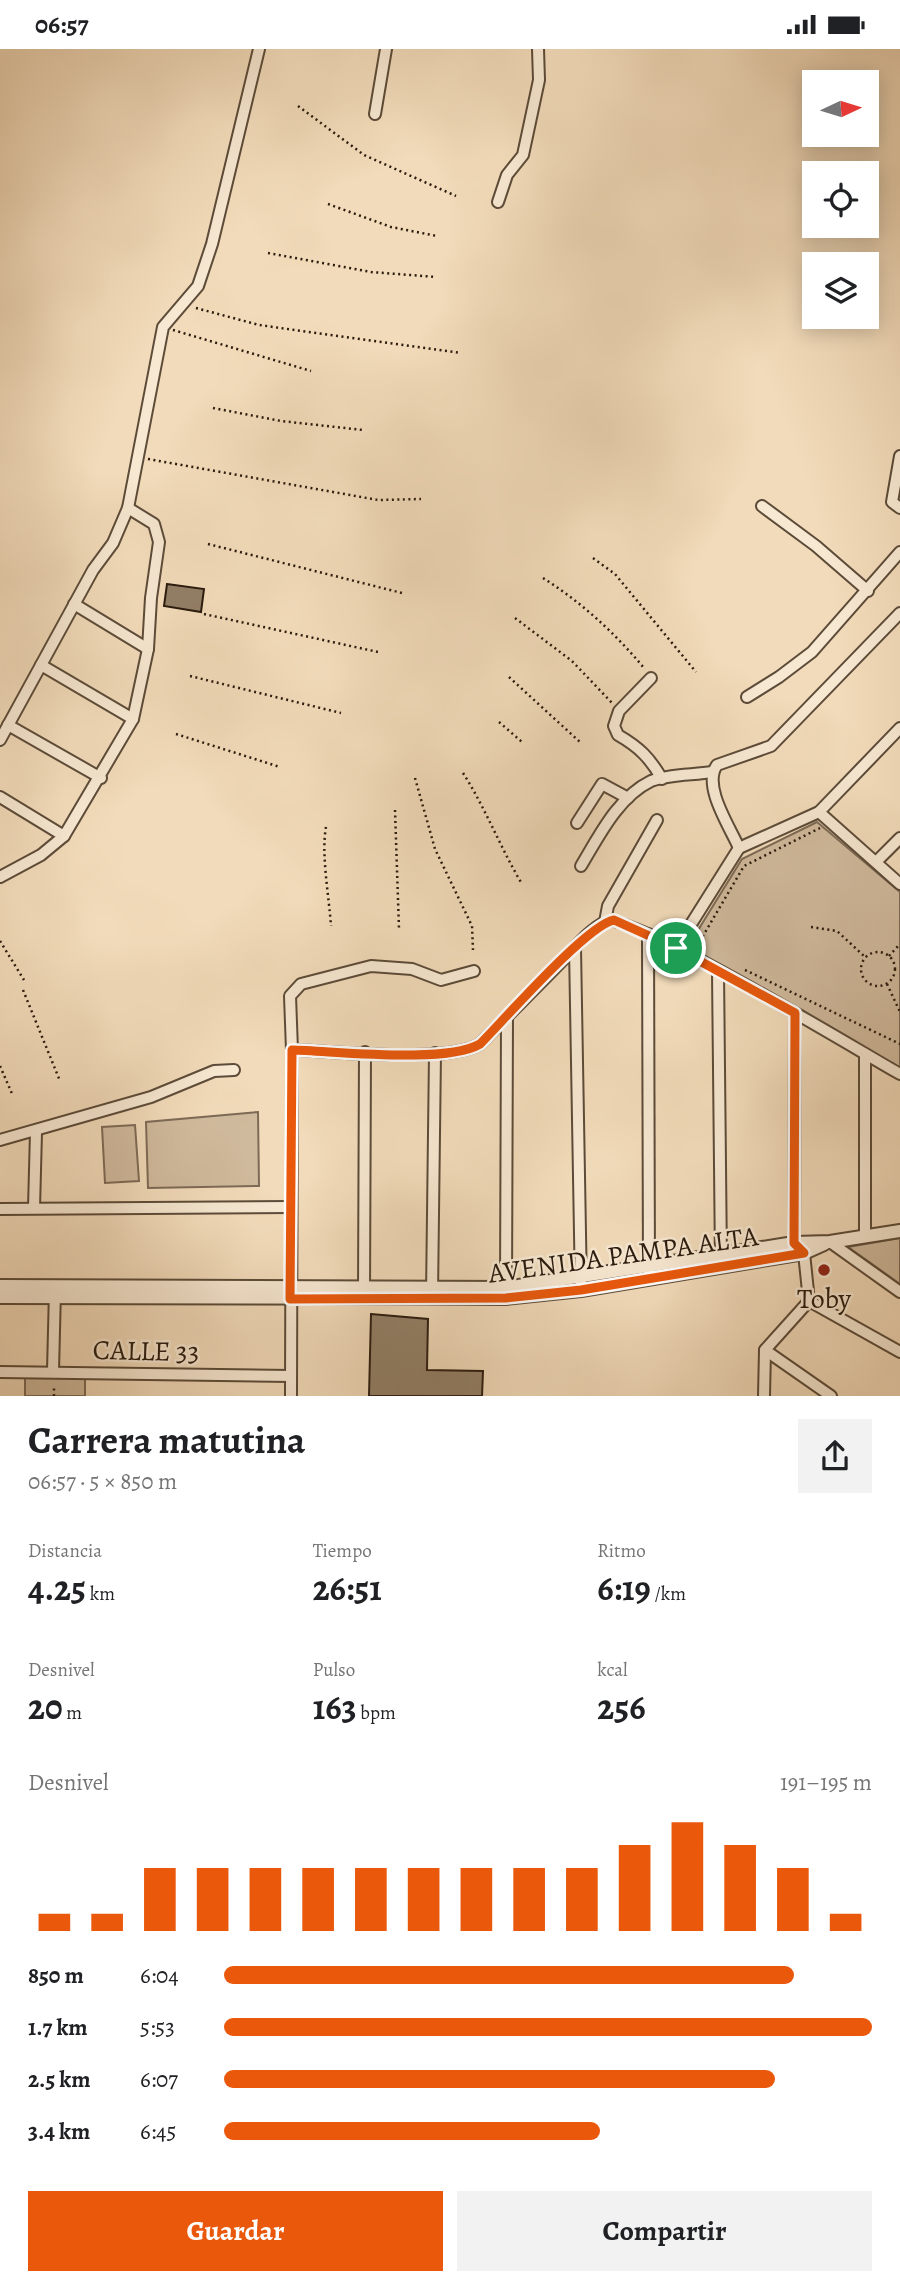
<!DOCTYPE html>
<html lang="es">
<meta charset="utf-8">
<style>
:root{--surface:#fff;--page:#f2f2f2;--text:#202124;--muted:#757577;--accent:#ea580c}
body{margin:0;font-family:Alegreya,serif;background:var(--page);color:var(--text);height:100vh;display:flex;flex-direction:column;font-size:26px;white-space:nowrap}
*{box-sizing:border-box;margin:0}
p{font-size:23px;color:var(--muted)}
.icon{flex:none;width:38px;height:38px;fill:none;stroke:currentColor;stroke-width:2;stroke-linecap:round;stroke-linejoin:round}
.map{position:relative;height:1347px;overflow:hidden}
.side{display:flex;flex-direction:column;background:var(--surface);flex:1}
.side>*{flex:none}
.needle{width:46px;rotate:86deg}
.controls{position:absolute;left:802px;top:21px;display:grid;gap:14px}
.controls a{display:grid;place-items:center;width:77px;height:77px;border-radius:0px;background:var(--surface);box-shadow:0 4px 18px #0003;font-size:35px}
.pin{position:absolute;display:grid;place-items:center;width:60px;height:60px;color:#fff;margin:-30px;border:4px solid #fff;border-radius:50%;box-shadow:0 2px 7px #0007}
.round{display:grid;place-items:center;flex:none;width:74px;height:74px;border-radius:0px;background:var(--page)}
.overview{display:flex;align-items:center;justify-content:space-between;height:119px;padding:0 28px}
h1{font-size:38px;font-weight:600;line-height:52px}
.figures{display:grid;grid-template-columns:repeat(3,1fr);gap:10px;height:119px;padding:7px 28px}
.figures div{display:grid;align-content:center}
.figures b{font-size:35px;font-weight:600}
.figures small{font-size:19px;font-weight:400}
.figures p{font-size:19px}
.chart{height:196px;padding:14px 28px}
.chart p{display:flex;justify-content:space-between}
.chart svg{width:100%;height:126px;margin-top:7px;stroke:var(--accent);stroke-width:6}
.action{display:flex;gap:14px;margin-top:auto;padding:14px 28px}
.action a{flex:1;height:80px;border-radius:0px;background:var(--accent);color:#fff;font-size:28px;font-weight:600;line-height:80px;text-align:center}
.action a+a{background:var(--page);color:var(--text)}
ul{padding:0 28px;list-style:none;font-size:23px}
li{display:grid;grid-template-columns:112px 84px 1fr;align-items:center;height:52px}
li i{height:18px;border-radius:9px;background:var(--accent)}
.status{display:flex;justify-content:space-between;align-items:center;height:49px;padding:0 35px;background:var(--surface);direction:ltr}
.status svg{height:19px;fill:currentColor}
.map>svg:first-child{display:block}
.green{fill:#d0ba9d;stroke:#7d6a56;stroke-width:2}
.building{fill:#927f67;stroke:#2a1b0e;stroke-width:2}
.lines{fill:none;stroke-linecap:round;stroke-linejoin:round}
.minor-casing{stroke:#5c4b39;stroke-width:14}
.tertiary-casing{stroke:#5c4b39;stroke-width:16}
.path{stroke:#2a1b0e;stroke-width:2.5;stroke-dasharray:2 3.5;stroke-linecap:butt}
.minor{stroke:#f7e8d2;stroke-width:10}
.tertiary{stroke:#f7e8d2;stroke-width:12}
.route-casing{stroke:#fff;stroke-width:14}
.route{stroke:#ea580c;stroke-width:9}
.poi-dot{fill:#8f2418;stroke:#f7e8d2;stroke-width:2.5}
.labels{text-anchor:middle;stroke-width:5;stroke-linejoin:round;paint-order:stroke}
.street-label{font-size:28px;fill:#2a1b0e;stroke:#f7e8d2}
.poi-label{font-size:28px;fill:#2a1b0e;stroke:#f7e8d2}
</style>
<div class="status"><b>06:57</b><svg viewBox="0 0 49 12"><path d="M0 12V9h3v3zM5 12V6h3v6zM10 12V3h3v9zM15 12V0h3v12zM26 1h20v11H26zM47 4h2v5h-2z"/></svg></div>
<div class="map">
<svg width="900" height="1347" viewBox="0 0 900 1347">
<rect width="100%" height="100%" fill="#f2dbba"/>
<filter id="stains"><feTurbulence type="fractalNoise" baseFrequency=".00286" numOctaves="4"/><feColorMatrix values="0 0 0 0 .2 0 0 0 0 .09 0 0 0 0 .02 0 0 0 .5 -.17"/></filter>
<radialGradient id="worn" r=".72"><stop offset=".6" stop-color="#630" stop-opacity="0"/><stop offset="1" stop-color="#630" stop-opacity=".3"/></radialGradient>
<g class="green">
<polygon points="817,773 900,843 900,1020 687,899 742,810"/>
<polygon points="258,1063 259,1137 148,1139 146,1073"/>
<polygon points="135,1076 139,1132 105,1134 102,1078"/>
<polygon points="900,1189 900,1235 848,1198"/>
<rect x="25" y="1329" width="60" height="18"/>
</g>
<g class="building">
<polygon points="167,535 204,540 201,563 164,557"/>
<polygon points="371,1265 428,1270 427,1321 483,1322 482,1347 369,1347"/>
</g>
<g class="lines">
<defs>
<g id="minor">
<polyline points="375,65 386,0"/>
<polyline points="498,153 507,126 523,106 539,31 538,0"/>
<polyline points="900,407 892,453 900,459"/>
<polyline points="762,457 816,497 868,542"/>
<polyline points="74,555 148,600"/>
<polyline points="41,616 133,670"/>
<path d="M651,629L619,662L614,677L618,686C639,698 650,709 662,730"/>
<polyline points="747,648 779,628 812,603 900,503"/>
<polyline points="8,676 101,729"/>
<polyline points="0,691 93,521 113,494 128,459 163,278 198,237 212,195 259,0"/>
<polyline points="0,748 64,787"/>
<polyline points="819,763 900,835"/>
<polyline points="577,774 602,735 628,749"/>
<path d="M739,799C730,778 702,737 717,716L771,697L900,564"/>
<polyline points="876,813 900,789"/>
<path d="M581,817C599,787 618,748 651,732C668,725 694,726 712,723"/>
<polyline points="0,828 41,806 64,787 133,670 148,600 151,549 159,493 154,475 128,459"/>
<polyline points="605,873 608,857 657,771"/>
<polyline points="648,885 649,1225"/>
<polyline points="575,899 581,1241"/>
<polyline points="676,899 739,799 819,763 900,679"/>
<polyline points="718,922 721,1213"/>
<polyline points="795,964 794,1194 804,1204 809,1252 900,1303"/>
<path d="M292,1001C336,1002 445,1015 480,995C507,967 535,940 562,912C574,900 590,880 605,873C628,861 864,1005 900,1025"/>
<polyline points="0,1091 151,1048 214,1022 234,1021"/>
<polyline points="34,1159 36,1083"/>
<polyline points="0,1160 291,1158"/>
<polyline points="865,1188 865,1005"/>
<polyline points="830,1193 900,1243"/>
<polyline points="506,1239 507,968"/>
<polyline points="364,1245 365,1003"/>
<polyline points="432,1246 435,1004"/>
<polyline points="765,1301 831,1347"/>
<polyline points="53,1322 55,1241"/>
<polyline points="0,1323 290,1327"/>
<polyline points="291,1347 292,1001 290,947 301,935 371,917 412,920 441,931 474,922"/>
<polyline points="764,1347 765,1301 809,1252"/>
</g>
<g id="tertiary">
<polyline points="0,1237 506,1239 794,1194 830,1193 900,1182"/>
<polyline points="0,1248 506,1249 581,1241 804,1204 824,1195"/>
</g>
</defs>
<use href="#minor" class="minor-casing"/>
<use href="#tertiary" class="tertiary-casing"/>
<g class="path">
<polyline points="298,57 364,106 456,147"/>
<polyline points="328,155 391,178 437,187"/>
<polyline points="268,204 371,223 436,228"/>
<polyline points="196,259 259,276 461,304"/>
<polyline points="173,281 311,322"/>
<polyline points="213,359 281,372 363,381"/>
<polyline points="148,410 378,451 421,450"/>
<polyline points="208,495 402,544"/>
<polyline points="593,509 615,525 696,623"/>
<path d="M543,529C581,553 615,584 644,619"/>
<polyline points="204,565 378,603"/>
<polyline points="515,569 572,612 612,654"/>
<polyline points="190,627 341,664"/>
<polyline points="509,628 581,694"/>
<polyline points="499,673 522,693"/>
<polyline points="176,685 280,718"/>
<path d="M463,724C486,760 500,798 522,835"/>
<polyline points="415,729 435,800 472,877 473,901"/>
<polyline points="395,761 399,880"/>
<path d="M326,778C321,805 329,847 331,877"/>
<polyline points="811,878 837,882 865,908"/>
<polyline points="0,892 24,931"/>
<polyline points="697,897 744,817 820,779"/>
<circle cx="878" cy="920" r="17"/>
<polyline points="889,907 900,895"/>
<polyline points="745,921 900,995"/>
<polyline points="887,935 900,963"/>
<polyline points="23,941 60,1032"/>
<polyline points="0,1017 13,1047"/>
<polyline points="54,1347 54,1336"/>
</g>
<use href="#minor" class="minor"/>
<use href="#tertiary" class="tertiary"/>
</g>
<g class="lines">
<defs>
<path id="route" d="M614,871L676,899L795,964L794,1194L804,1204L581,1241L506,1249L290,1250L292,1001C336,1002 446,1015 480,995C504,971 587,876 614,871Z"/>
</defs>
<use href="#route" class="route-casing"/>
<use href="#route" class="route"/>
</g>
<circle class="poi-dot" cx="824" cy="1221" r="7"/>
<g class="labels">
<g class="street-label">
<text transform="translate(623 1205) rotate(-8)" y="10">AVENIDA PAMPA ALTA</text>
<text transform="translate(146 1301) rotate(1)" y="10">CALLE 33</text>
</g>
<g class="poi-label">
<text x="824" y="1259">Toby</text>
</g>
</g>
<rect width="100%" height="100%" filter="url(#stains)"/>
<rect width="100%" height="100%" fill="url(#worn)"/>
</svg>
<div class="controls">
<a><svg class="needle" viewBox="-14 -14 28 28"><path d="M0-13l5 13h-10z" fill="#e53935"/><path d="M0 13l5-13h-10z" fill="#757577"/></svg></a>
<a><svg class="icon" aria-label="locate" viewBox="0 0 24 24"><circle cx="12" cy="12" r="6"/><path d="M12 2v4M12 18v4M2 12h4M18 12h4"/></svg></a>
<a><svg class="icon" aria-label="layers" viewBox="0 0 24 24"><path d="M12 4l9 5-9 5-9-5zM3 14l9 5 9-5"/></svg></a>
</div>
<div class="pin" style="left:676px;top:899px;background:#1e9e55"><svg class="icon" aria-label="arrive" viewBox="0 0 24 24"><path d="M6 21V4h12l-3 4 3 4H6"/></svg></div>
</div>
<section class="side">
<div class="overview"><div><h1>Carrera matutina</h1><p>06:57 · 5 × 850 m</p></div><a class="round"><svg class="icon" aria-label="share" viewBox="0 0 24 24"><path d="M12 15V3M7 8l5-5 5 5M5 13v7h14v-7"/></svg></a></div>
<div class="figures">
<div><p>Distancia</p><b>4.25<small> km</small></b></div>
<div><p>Tiempo</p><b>26:51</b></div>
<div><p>Ritmo</p><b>6:19<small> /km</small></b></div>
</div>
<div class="figures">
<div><p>Desnivel</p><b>20<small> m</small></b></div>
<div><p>Pulso</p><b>163<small> bpm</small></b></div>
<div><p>kcal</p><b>256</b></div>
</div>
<div class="chart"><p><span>Desnivel</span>191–195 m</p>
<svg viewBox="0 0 160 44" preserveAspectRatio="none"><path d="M5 44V38M15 44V38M25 44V22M35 44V22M45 44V22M55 44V22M65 44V22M75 44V22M85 44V22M95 44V22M105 44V22M115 44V14M125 44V6M135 44V14M145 44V22M155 44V38"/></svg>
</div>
<ul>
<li><b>850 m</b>6:04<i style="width:88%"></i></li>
<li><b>1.7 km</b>5:53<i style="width:100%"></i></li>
<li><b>2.5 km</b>6:07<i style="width:85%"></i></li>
<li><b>3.4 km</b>6:45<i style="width:58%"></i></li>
</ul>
<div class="action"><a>Guardar</a><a>Compartir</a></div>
</section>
